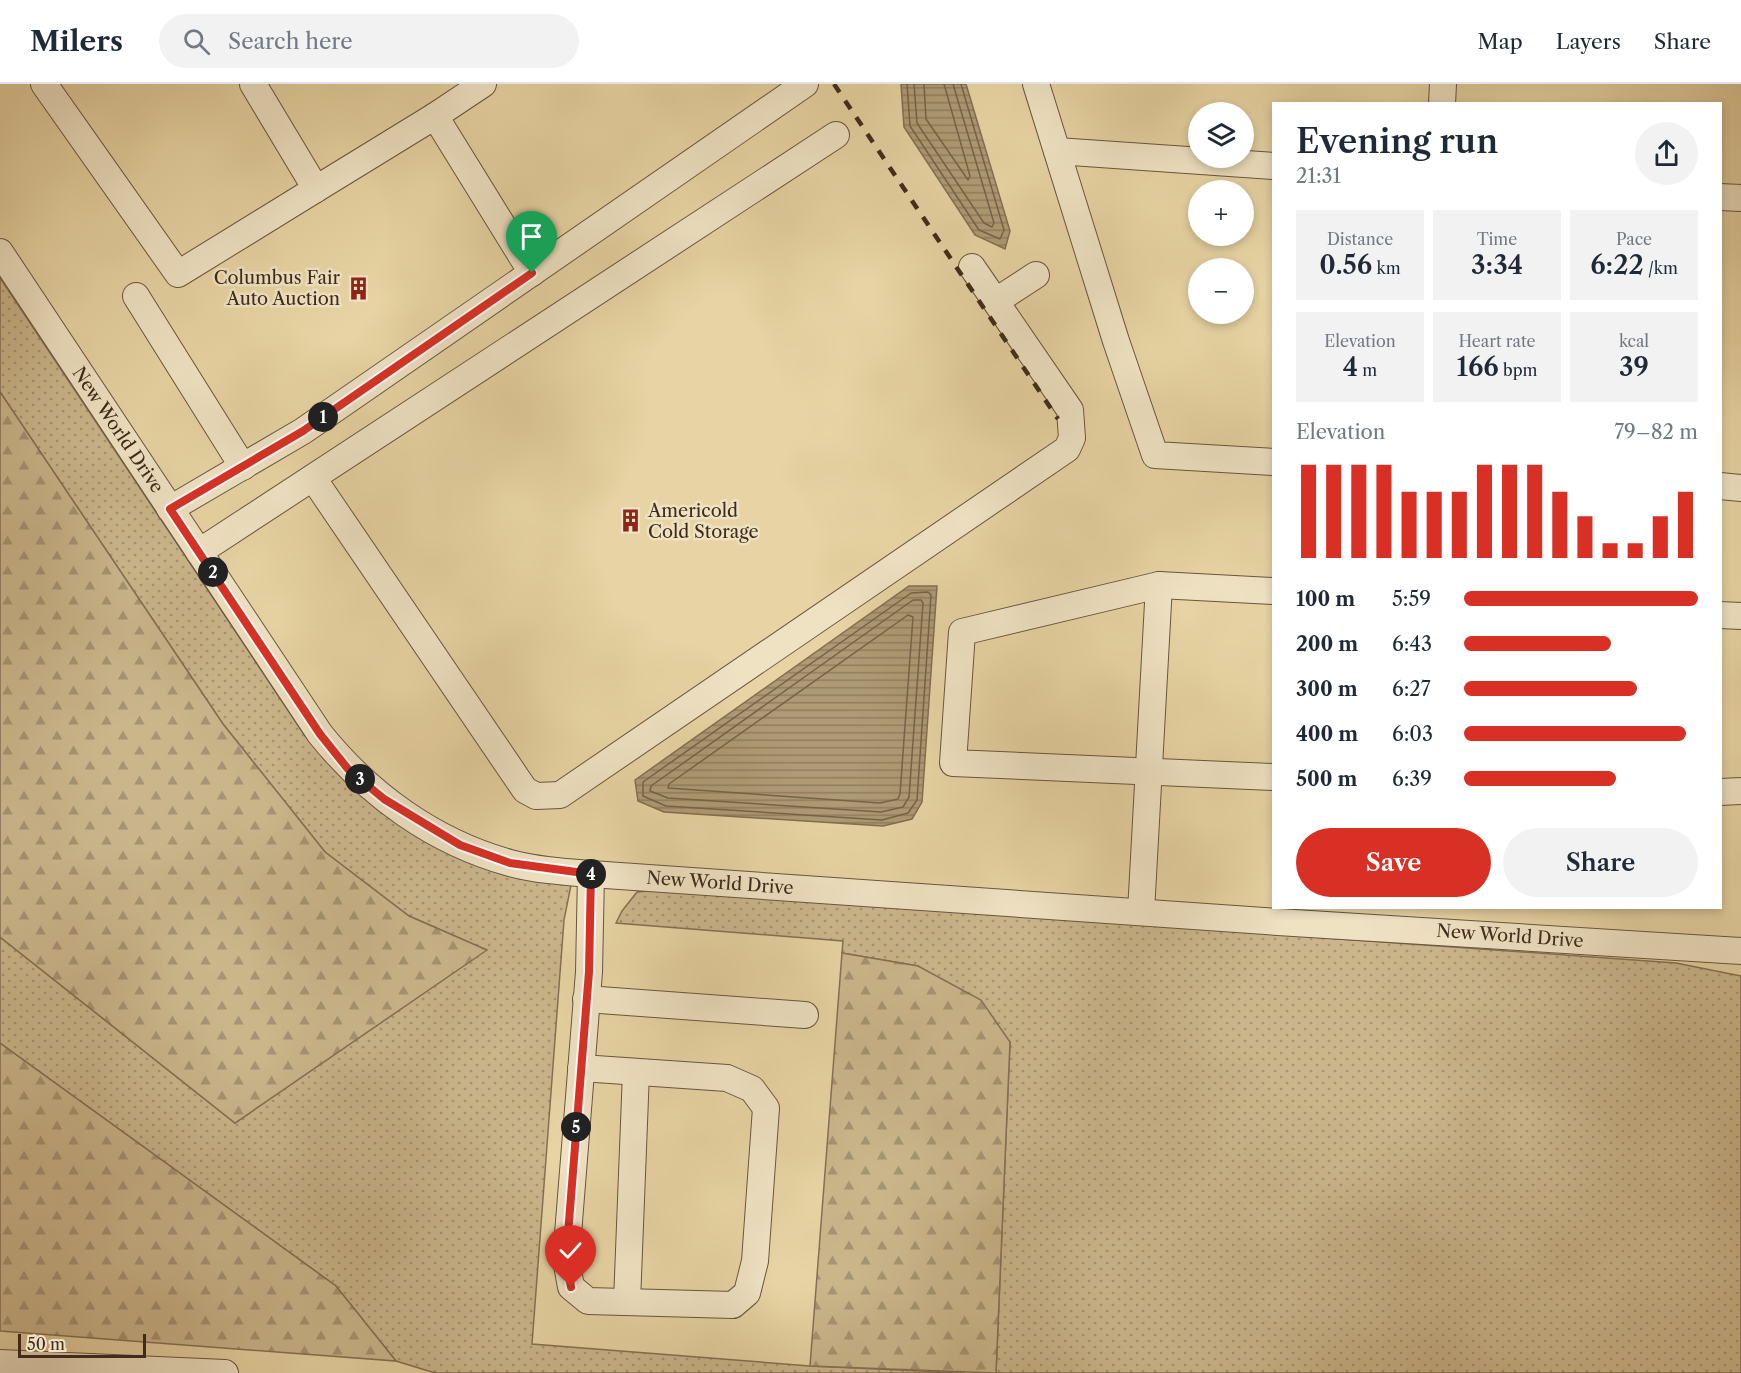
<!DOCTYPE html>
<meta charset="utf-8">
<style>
:root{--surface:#fff;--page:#f2f2f3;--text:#1f2937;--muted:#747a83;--line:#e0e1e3;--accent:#d93025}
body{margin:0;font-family:"Libre Caslon Text",serif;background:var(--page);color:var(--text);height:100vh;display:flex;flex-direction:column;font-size:22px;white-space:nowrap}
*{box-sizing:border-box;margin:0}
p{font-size:20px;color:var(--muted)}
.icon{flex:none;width:33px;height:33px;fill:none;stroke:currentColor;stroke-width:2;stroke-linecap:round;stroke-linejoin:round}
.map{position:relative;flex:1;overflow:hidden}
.details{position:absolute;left:1272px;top:18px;width:450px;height:807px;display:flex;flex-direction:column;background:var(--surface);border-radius:0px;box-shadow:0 3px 9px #0003}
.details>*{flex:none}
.fabs{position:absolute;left:1188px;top:18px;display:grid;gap:12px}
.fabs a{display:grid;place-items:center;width:66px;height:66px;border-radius:50%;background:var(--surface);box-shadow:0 3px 9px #0003;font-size:30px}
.scale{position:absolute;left:18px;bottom:15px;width:128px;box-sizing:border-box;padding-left:6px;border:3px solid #402b1c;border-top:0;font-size:16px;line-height:21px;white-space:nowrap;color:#402b1c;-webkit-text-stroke:4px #efe2c3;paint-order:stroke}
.pin{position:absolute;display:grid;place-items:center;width:51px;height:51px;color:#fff;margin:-62px -26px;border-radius:50% 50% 50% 0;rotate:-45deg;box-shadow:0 0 6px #0007}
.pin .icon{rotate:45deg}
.km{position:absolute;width:30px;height:30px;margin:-15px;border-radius:50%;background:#222;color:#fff;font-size:16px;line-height:30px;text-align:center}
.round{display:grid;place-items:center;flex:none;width:63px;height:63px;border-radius:32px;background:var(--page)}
.headline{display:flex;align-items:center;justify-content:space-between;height:102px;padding:0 24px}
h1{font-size:33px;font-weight:600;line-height:45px}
.metrics{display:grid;grid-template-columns:repeat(3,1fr);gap:9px;height:102px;padding:6px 24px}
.metrics div{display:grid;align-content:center;border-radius:0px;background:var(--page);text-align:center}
.metrics b{font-size:26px;font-weight:600}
.metrics small{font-size:16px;font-weight:400}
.metrics p{font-size:16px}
.chart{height:168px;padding:12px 24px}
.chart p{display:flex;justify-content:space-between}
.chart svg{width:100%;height:108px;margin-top:6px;stroke:var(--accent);stroke-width:6}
.primary-button{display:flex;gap:12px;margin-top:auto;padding:12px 24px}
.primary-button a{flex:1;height:69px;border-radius:36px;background:var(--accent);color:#fff;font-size:24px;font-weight:600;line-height:69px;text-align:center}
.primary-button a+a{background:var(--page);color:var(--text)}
ul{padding:0 24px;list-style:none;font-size:20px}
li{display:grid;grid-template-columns:96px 72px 1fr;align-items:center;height:45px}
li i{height:15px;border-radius:8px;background:var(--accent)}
header{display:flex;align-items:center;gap:36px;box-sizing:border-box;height:84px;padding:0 30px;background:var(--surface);border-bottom:2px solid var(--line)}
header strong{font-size:28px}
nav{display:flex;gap:33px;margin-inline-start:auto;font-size:21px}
.search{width:420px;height:54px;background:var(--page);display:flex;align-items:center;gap:15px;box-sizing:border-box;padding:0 21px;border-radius:33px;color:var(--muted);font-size:22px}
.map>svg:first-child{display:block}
.grass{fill:url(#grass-dots);stroke:#867054;stroke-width:1.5}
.forest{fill:url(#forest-firs);stroke:#867054;stroke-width:1.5}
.water{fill:url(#water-rules);stroke:#826e51;stroke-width:1.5}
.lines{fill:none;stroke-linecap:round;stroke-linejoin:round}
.shore{stroke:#776248;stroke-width:1.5}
.minor-casing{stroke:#6a553e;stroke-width:28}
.minor{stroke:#efe2c3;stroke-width:26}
.rail{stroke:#402b1c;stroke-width:4.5;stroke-dasharray:10 10;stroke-linecap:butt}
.route-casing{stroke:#fff;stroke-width:12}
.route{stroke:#d93025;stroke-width:8}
.labels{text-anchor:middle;stroke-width:5;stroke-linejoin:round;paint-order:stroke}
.poi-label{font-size:18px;fill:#402b1c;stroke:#efe2c3;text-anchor:end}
.street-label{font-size:18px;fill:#402b1c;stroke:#efe2c3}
</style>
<header>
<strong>Milers</strong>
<div class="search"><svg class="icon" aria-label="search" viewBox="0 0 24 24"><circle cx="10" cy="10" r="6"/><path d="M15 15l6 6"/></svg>Search here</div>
<nav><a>Map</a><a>Layers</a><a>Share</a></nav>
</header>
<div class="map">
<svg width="1741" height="1289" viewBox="0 0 1741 1289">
<defs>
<pattern id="grass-dots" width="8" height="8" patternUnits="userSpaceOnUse" patternTransform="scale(1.5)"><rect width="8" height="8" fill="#cbb68c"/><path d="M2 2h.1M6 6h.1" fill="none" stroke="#a69472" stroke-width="1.8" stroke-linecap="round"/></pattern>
<pattern id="forest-firs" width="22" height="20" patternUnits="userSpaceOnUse" patternTransform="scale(1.5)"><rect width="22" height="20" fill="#cbb68c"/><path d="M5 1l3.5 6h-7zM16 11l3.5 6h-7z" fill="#a69472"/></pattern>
<pattern id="water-rules" width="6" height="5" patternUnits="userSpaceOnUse" patternTransform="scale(1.5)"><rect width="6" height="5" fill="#ae9a75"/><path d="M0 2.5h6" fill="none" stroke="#8f7e5f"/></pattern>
</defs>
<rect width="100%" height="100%" fill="#e7d3a3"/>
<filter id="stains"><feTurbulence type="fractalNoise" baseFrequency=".00333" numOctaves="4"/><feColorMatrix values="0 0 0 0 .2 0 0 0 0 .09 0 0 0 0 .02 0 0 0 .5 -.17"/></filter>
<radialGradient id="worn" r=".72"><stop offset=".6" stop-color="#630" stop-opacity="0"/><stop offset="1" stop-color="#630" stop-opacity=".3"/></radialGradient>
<g class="grass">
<polygon points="0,194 305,652 353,702 505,789 571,801 564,836 532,1260 810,1282 965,1289 435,1289 396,1277 336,1202 0,959 0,853 235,1039 486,866 409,832 325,768 223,640 0,308"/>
<polygon points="657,806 1676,879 1741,892 1741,1289 996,1289 1010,958 918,882 842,869 843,857 616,839 622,827 637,808"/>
</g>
<g class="forest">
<polygon points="0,308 223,640 325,768 409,832 487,866 235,1039 0,853"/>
<polygon points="842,869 918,882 981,916 1010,958 996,1289 810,1282"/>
<polygon points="0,959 336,1202 396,1277 0,1247"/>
</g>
<g class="water">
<polygon points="901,0 966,0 1010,147 1005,165 975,151 904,43"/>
<polygon points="909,502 937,502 922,718 912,735 883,742 664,728 638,717 635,696"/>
</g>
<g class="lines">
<g class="shore">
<polyline points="907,0 910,42 979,146 1000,155 1004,146 961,0"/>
<polyline points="914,0 917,39 984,139 992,143 994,139 953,0"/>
<polyline points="924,0 926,35 968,96 970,92 944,0"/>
<polygon points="928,508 931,511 917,716 908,729 882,736 666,722 643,712 643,698 911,509"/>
<polygon points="913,516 921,516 923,519 909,713 903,723 881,728 668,714 650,707 651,702"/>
<polygon points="908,531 913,533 900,710 898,715 880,719 668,704 669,700"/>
</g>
<defs>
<g id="minor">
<polyline points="44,0 178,190 316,105"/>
<polyline points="253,0 316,105 435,32 532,189"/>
<polyline points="1036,0 1116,257 1155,371 1274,378"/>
<polyline points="1442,20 1443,0"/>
<polyline points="435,32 483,0"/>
<polyline points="1057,67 1274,82"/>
<polyline points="1720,113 1741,114"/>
<path d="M0,168L320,650C369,711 434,758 510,779C536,786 565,788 591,790L1278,838L1741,867"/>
<polyline points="136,212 243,383"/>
<polyline points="996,217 1036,191"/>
<polyline points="313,394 525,706 536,712 560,711 1067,365 1072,354 1070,326 972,183"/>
<polyline points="1720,402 1741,404"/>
<polyline points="170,425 303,347 805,0"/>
<polyline points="199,468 836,51"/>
<polyline points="1274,507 1159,501 962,548 953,679 1274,693"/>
<polyline points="1720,531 1741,532"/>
<polyline points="1720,708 1741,707"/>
<polyline points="1141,828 1159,501"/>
<polyline points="586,915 805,931"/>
<polyline points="581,984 727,994 752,1005 766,1024 755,1177 747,1209 733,1221 588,1217 571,1203 566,1175 589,888 591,790"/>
<polyline points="627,1218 636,988"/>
<polyline points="0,1279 225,1289"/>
</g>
</defs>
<use href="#minor" class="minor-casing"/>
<use href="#minor" class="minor"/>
<polyline class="rail" points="834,0 1058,335"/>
</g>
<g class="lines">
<defs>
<polyline id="route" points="532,189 303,347 170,425 320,650 348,685 384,715 460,761 510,779 591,790 589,888 566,1175 571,1203"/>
</defs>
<use href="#route" class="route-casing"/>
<use href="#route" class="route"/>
</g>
<defs>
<symbol id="building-bare" viewBox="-9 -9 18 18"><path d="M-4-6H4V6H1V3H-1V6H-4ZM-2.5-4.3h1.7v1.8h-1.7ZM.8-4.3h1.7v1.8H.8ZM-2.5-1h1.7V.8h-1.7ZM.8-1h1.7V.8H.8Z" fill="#8f2418" stroke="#efe2c3" stroke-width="2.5" paint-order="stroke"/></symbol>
</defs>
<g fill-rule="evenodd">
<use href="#building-bare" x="342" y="188" width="33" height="33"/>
<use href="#building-bare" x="614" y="420" width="33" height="33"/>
</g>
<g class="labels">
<g class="poi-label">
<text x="340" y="200">Columbus Fair<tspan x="340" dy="21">Auto Auction</tspan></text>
<text x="648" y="433" text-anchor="start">Americold<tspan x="648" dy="21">Cold Storage</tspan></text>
</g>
<g class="street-label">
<text transform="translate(118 346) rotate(56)" y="6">New World Drive</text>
<text transform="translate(720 799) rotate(4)" y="6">New World Drive</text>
<text transform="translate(1510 852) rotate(4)" y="6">New World Drive</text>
</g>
</g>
<rect width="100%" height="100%" filter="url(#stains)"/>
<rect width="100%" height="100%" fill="url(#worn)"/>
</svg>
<div class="fabs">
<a><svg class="icon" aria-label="layers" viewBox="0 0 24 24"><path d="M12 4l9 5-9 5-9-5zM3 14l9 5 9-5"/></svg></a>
<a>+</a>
<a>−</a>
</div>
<div class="scale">50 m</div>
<div class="pin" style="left:532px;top:189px;background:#1e9e55"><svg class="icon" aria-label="arrive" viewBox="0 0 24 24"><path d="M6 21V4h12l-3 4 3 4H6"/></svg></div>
<div class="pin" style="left:571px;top:1203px;background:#d93025"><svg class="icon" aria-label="check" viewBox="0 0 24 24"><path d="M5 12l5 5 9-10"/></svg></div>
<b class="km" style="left:323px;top:333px">1</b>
<b class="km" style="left:213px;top:488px">2</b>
<b class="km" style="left:360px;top:695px">3</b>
<b class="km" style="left:591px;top:790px">4</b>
<b class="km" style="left:576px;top:1043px">5</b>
<section class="details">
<div class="headline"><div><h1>Evening run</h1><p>21:31</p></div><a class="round"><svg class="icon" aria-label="share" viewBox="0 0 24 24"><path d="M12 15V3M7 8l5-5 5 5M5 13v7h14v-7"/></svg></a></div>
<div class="metrics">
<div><p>Distance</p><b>0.56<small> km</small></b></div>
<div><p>Time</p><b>3:34</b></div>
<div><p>Pace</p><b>6:22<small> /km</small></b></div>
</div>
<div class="metrics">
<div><p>Elevation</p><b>4<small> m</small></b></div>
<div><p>Heart rate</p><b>166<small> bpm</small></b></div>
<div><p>kcal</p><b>39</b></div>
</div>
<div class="chart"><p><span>Elevation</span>79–82 m</p>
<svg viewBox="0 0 160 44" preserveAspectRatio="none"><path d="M5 44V6M15 44V6M25 44V6M35 44V6M45 44V17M55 44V17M65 44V17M75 44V6M85 44V6M95 44V6M105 44V17M115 44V27M125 44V38M135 44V38M145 44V27M155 44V17"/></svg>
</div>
<ul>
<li><b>100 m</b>5:59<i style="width:100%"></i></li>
<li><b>200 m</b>6:43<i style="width:63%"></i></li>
<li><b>300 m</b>6:27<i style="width:74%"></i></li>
<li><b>400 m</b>6:03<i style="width:95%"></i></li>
<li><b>500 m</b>6:39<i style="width:65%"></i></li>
</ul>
<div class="primary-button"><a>Save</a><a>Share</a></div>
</section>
</div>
